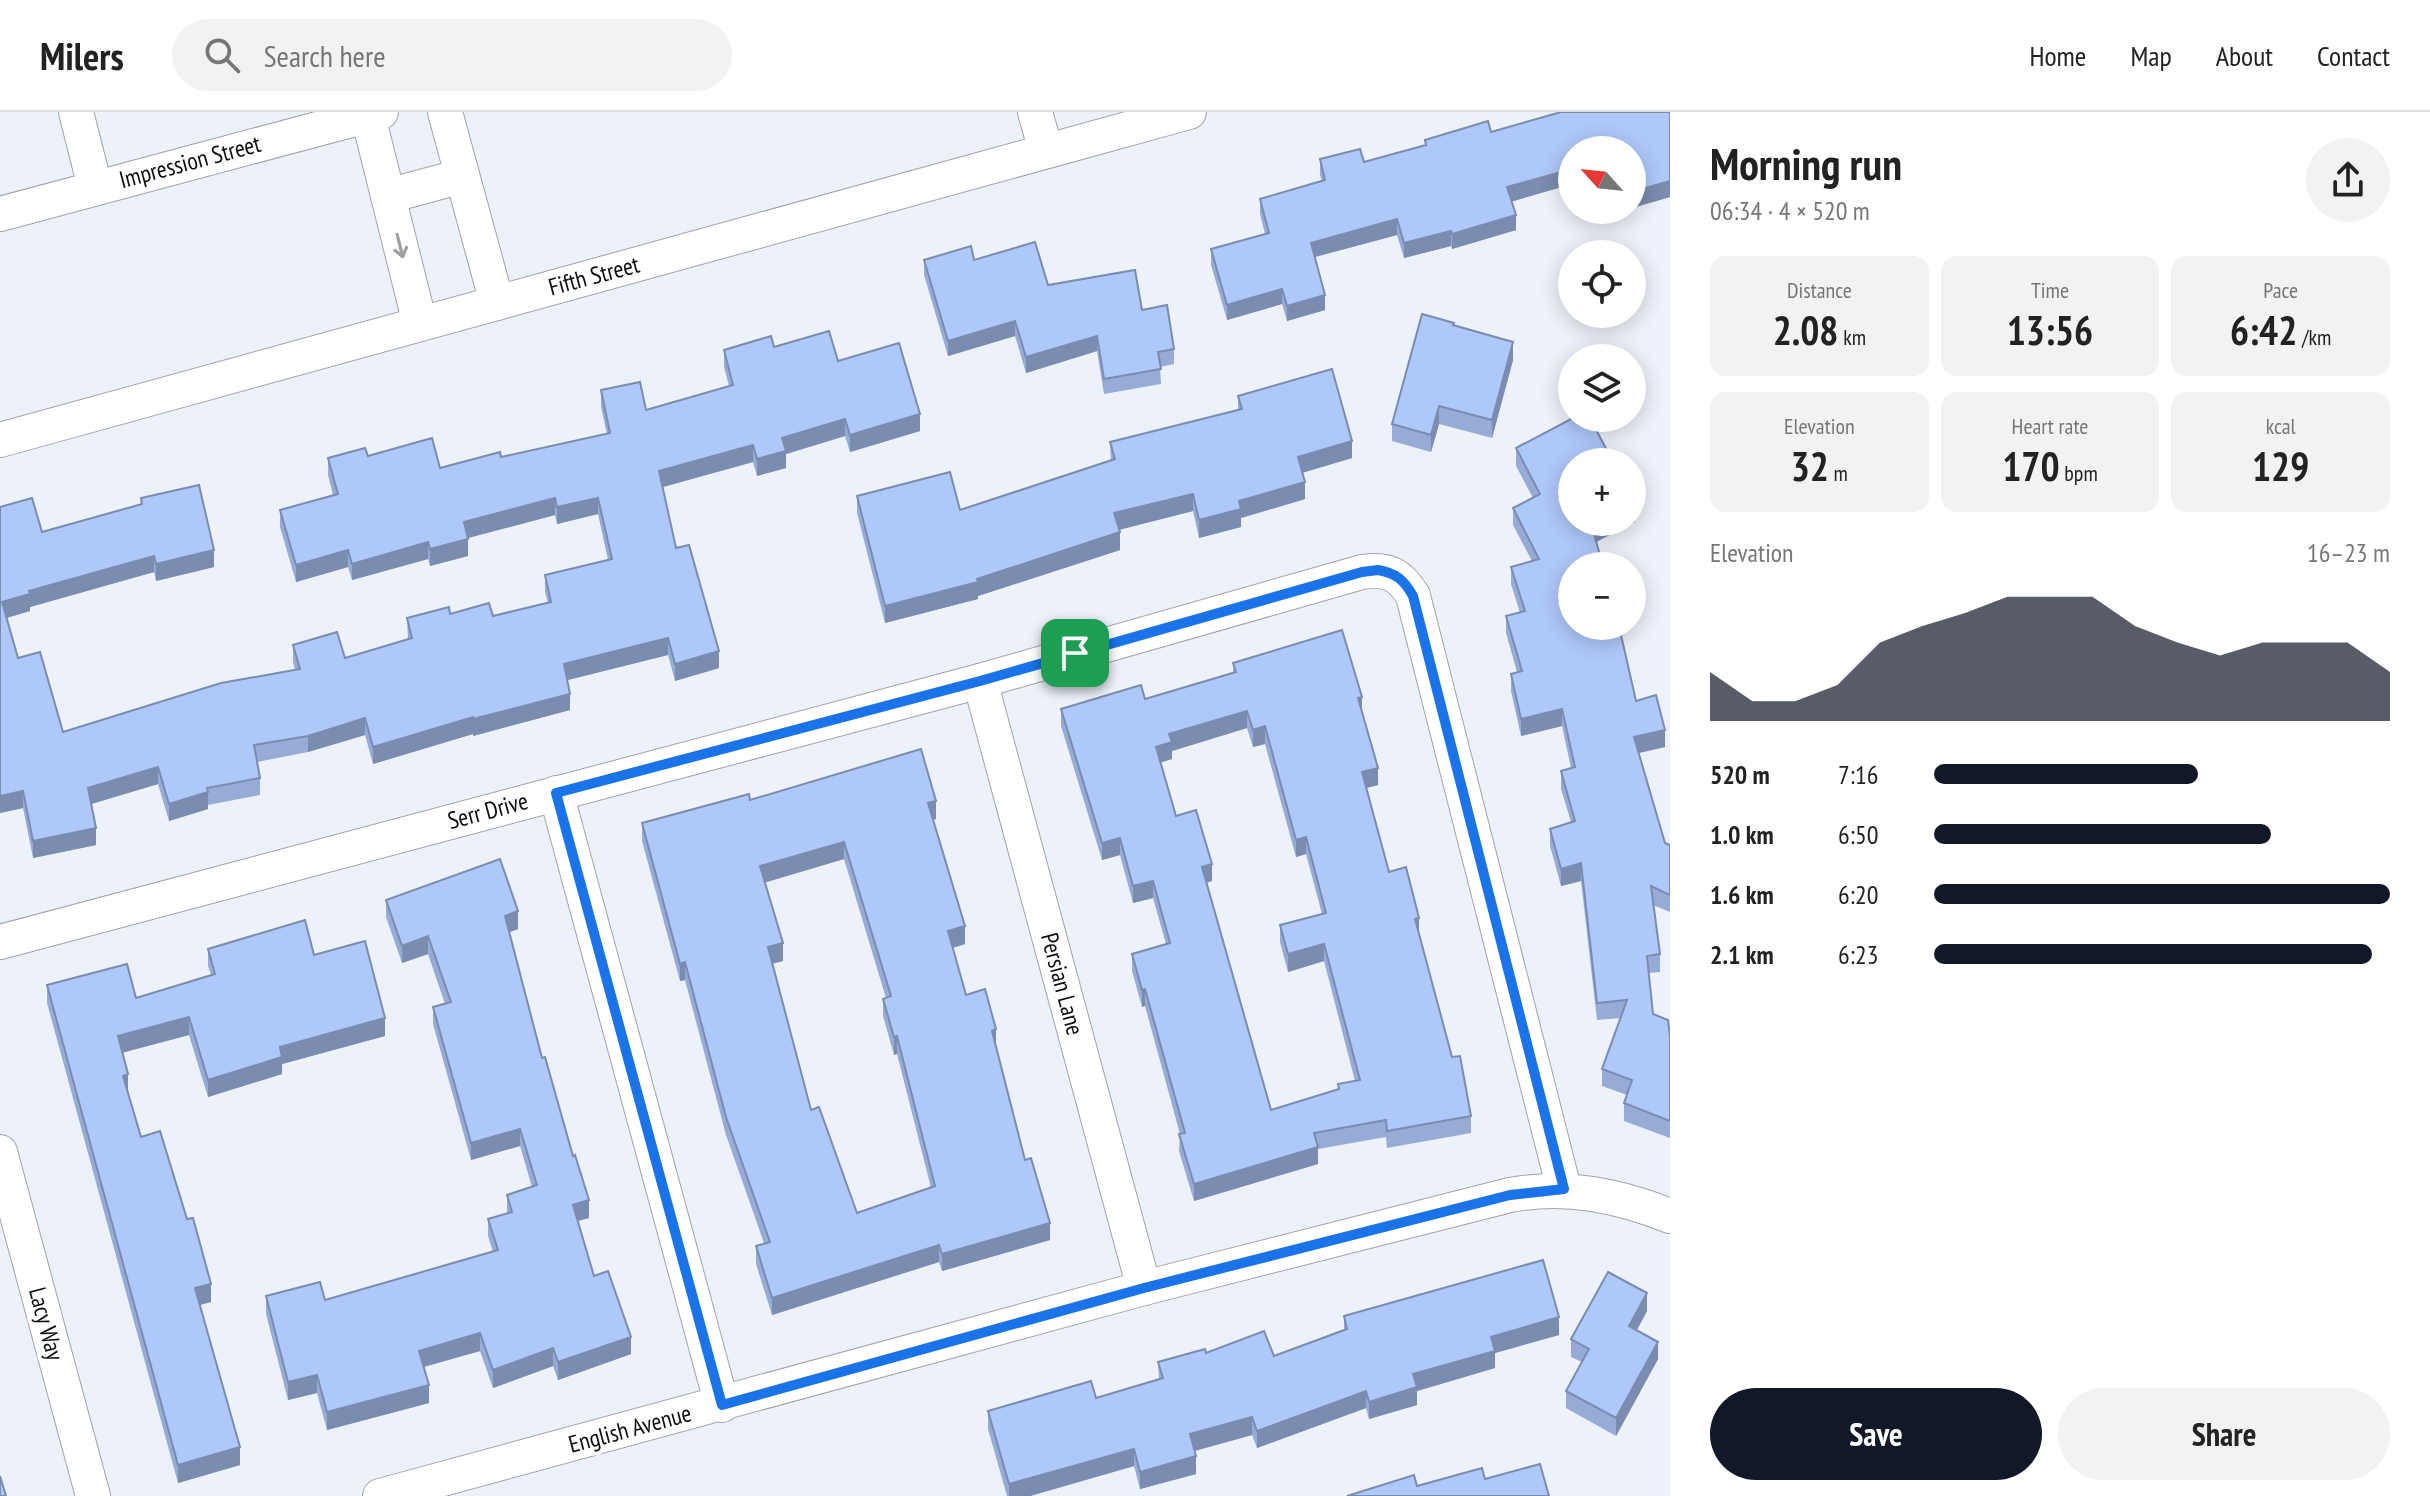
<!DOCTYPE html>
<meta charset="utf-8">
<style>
:root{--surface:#fff;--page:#f2f2f2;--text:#222;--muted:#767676;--line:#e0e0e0;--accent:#111827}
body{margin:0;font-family:"PT Sans Narrow",sans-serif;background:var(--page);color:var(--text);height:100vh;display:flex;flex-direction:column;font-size:30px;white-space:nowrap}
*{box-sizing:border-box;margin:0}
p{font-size:26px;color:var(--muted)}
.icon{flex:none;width:44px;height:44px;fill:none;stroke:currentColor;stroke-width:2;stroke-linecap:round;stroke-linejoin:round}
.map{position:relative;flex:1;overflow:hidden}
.side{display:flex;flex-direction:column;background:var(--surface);width:760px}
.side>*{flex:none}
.needle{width:52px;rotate:297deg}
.buttons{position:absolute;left:1558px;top:24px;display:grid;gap:16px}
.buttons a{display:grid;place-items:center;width:88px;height:88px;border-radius:50%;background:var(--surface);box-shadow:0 4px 20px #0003;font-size:40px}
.pin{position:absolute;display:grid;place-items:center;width:68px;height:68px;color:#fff;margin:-34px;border-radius:16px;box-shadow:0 4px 12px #0006}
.round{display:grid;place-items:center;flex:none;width:84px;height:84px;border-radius:42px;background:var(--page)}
.head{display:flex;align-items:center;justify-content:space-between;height:136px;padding:0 40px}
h1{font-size:44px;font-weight:600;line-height:60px}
.stats{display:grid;grid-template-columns:repeat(3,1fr);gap:12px;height:136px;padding:8px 40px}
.stats div{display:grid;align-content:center;border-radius:16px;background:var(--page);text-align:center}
.stats b{font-size:40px;font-weight:600}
.stats small{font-size:22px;font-weight:400}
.stats p{font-size:22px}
.chart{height:224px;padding:16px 40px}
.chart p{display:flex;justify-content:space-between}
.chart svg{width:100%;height:144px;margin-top:8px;fill:var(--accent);opacity:.7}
.cta{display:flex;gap:16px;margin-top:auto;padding:16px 40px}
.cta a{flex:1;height:92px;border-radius:48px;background:var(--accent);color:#fff;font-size:32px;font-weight:600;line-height:92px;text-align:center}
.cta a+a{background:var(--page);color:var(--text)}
ul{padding:0 40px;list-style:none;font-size:26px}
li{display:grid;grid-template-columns:128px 96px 1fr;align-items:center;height:60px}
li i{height:20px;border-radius:10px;background:var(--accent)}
header{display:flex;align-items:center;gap:48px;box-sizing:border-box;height:112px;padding:0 40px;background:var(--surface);border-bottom:2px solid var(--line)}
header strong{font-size:38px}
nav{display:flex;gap:44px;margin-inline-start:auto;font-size:28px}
.search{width:560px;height:72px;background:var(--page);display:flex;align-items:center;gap:20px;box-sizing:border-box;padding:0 28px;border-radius:44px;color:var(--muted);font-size:30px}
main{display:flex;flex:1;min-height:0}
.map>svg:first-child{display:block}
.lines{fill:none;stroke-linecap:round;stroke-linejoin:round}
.street-casing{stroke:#a0a3aa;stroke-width:36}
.street{stroke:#fff;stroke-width:34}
.wall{fill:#96acd7;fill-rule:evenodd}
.shaded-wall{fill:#7a8caf}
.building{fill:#aec8fa;stroke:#7a8caf;stroke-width:2;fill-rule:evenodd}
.oneway{stroke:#9e9fa0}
.route-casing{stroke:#fff;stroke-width:16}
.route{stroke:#1a73e8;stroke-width:10}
.labels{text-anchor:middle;stroke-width:8;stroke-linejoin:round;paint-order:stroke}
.street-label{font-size:24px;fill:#0d0e11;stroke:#fefefe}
</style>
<header>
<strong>Milers</strong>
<div class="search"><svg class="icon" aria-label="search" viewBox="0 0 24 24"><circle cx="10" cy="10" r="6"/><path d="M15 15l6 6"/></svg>Search here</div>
<nav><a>Home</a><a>Map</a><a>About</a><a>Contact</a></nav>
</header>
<main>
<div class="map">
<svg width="1670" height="1384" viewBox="0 0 1670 1384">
<rect width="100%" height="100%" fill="#edf1f9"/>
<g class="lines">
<defs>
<g id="street">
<polyline points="76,0 95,75"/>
<polyline points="445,0 497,191"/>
<polyline points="1035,0 1046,39"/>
<polyline points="368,4 420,212"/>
<polyline points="388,84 462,64"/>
<polyline points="0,102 381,0"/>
<polyline points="0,328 1189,0"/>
<polyline points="980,569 1144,1176"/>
<polyline points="556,681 722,1293"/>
<path d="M0,830L980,569L1362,460C1387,456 1400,462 1413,484L1564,1077"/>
<polyline points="0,1040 93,1384"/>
<path d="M380,1384L1144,1176L1510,1083C1567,1073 1617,1083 1670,1104"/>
</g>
</defs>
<use href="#street" class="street-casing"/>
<use href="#street" class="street"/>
</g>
<g class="wall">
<polygon points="1670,0 1670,85 1632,96 1572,38 1572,72 1511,89 1516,118 1452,137 1451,134 1404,146 1397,123 1315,145 1325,198 1287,209 1282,192 1227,208 1211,153 1211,137 1265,122 1260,102 1260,87 1322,69 1320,63 1320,47 1364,50 1425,34 1425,28"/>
<polygon points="924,148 974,148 1048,173 1142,198 1174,237 1174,252 1160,255 1161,272 1104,282 1097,239 1026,261 1015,224 948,244 924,163"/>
<polygon points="1454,214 1513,248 1492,326 1439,312 1431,340 1392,329 1392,312"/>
<polygon points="774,235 838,249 920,319 850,340 845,324 786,342 786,356 757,364 753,350 663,375 676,436 719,556 675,569 668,543 567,568 570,598 473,624 473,622 373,652 365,623 308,640 257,650 260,666 260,683 208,693 208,697 169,709 158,672 91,692 96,733 33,746 23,696 0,701 0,395 42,420 141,392 141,386 214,455 156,469 154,460 30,495 30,499 7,506 18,546 63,620 295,558 293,550 293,533 345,546 408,528 407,506 450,502 493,504 548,491 545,480 545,463 608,448 598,402 557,412 555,403 468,426 468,444 430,454 428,447 352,468 348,455 296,470 280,415 280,398 333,383 328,363 328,346 368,344 440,356 501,345 607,322 601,295 601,278 646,298 729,274 724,255 724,238"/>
<polygon points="1238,284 1352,346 1302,361 1305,387 1241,406 1241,415 1199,426 1193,399 1119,418 1120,438 978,484 978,487 885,511 857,401 857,384 960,398 1111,349 1110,330 1238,298"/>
<polygon points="1516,336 1635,410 1596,430 1636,589 1665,635 1639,641 1665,731 1670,733 1670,800 1653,793 1660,842 1660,860 1648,861 1653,902 1670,925 1670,1026 1624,1009 1624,991 1627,983 1602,974 1602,957 1621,906 1597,908 1581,769 1561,774 1550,734 1550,717 1571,710 1561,677 1561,659 1571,656 1562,614 1521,624 1511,579 1511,562 1517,560 1506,521 1506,504 1520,501 1511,472 1511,455 1532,449 1513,413 1513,396 1533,386 1516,354"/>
<path d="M1233,551L1362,601L1378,673L1366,676L1389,760L1419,823L1452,945L1471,1004V1021L1387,1036L1386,1025L1318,1037V1052L1194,1089L1179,1039L1180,1022L1145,894L1142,895L1132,859V842L1166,832L1153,786L1133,791L1120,743L1102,748L1061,614V597L1145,587L1233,561ZM1247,616L1253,635L1265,632L1296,745L1306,742L1322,802L1280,813V830L1288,860L1324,849L1355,969L1338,972V977L1271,998L1206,770L1212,769L1176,704L1161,650L1172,647V639Z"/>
<path d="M750,688L936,707L933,708L965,832L953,836L966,883L996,935L1025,1048L1050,1128L942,1159L939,1150L772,1203L756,1152V1134L764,1131L726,1023L685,868L680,869L642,729V711ZM844,747L886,886L883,887V904L894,943L897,942L931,1076L857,1101L811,998L772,851L783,849L765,770Z"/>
<polygon points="386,788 518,817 509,820 542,946 589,1106 578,1109 594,1164 631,1242 558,1268 553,1254 493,1276 480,1239 424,1255 429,1291 327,1318 317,1281 288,1288 266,1202 266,1184 325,1188 493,1140 488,1124 488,1107 507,1101 507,1083 532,1075 520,1034 471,1048 433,912 433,895 445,892 428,842 402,851 386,805"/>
<polygon points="208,837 314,843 385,924 282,952 282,962 208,985 189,923 123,940 128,980 141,1025 211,1190 200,1193 240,1353 178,1371 47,891 47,873 136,886 211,863 208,854"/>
<polygon points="1647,1199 1637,1218 1658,1247 1616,1324 1566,1296 1566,1279 1582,1250 1571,1245 1571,1227"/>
<polygon points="1344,1204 1559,1223 1495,1241 1495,1256 1417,1279 1417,1293 1369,1307 1366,1296 1257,1336 1252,1323 1195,1339 1196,1362 1140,1377 1134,1354 1030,1384 1007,1384 988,1317 988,1299 1096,1286 1159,1268 1158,1250 1206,1241 1274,1244 1344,1218"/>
</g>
<g class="shaded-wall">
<polygon points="1572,57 1572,72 1507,91 1507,75"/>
<polygon points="1670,69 1670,85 1632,96 1632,80"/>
<polygon points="1596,98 1623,98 1596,106"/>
<polygon points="1516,103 1516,118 1452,137 1452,122"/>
<polygon points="1397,107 1397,123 1311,146 1311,131"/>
<polygon points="1451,119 1451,134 1404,146 1404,131"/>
<polygon points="1282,177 1282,192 1227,208 1227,193"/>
<polygon points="1325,183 1325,198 1287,209 1287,194"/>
<polygon points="1015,209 1015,224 948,244 948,229"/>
<polygon points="1097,224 1097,239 1026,261 1026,245"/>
<polygon points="1513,230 1513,248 1492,326 1492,308"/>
<polygon points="1439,294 1439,312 1431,340 1431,323"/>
<polygon points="920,302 920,319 850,340 850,323"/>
<polygon points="845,307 845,324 786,342 786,356 757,364 757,347 782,326"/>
<polygon points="1352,329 1352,346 1298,362 1298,345"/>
<polygon points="753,333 753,350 659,376 659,359"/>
<polygon points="1305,370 1305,387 1241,406 1241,415 1199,426 1199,408 1239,389"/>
<polygon points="1193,382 1193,399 1114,419 1114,401"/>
<polygon points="555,386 555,403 464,427 464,410"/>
<polygon points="598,386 598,402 557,412 557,395"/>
<polygon points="1635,392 1635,410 1592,432 1592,415 1601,410 1632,410 1632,394"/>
<polygon points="1120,420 1120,438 978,484 978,487 885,511 885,494 977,467"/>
<polygon points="468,427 468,444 430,454 430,437"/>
<polygon points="428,430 428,447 352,468 352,452"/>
<polygon points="214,438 214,455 156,469 156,452"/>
<polygon points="348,438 348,455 296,470 296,453"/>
<polygon points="154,444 154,460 30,495 30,499 2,507 2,490 29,479"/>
<polygon points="668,526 668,543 564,569 564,552"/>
<polygon points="719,539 719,556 675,569 675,552"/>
<polygon points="570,582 570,598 473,624 473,607"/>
<polygon points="1362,585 1362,602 1358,586"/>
<polygon points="1562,597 1562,614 1521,624 1521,607"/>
<polygon points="1247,599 1247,616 1172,639 1172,647 1156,652 1156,635 1169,622"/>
<polygon points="473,605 473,622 373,652 373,635"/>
<polygon points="365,606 365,623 308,640 308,624"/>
<polygon points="1265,614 1265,632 1253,635 1253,618"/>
<polygon points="1665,618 1665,635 1634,642 1634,625"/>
<polygon points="158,655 158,672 88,693 88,676"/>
<polygon points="1378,656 1378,673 1362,677 1362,660"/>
<polygon points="23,679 23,696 0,701 0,684"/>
<polygon points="208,680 208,697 169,709 169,692"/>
<polygon points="936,689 936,707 928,709 928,691"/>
<polygon points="96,716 96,733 33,746 33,729"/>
<polygon points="1306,725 1306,742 1296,745 1296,728"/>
<polygon points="1120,726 1120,743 1102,748 1102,731"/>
<polygon points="844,730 844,747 760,772 760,754"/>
<polygon points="1581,751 1581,769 1561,774 1561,757"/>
<polygon points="1212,752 1212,769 1202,772 1202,755"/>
<polygon points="1153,769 1153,786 1133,791 1133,774"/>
<polygon points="518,799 518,817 505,822 505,804"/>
<polygon points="1419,806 1419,823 1415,807"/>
<polygon points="965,814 965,832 948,837 948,819"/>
<polygon points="428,824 428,842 402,851 402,834"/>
<polygon points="783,831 783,849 768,853 768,835"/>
<polygon points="1324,832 1324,849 1288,860 1288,842"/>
<polygon points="685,850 685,868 680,869 680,852"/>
<polygon points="1145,877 1145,894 1142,895 1142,878"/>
<polygon points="189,905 189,923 118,942 118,924"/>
<polygon points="385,906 385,924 282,952 282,962 208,985 208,968 280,935"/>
<polygon points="996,917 996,935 992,919"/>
<polygon points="897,924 897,942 894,943 894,925"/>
<polygon points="128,962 128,980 123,964"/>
<polygon points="520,1017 520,1034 471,1048 471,1031"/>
<polygon points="1318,1035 1318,1052 1194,1089 1194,1072"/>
<polygon points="589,1088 589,1106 573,1110 573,1093"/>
<polygon points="1050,1111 1050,1128 942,1159 942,1142"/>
<polygon points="939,1133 939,1150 772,1203 772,1186"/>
<polygon points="211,1172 211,1190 195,1194 195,1176"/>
<polygon points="1647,1181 1647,1199 1629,1232 1629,1214"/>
<polygon points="1559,1205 1559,1223 1495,1241 1495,1256 1417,1279 1417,1293 1369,1307 1369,1290 1413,1262 1491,1225"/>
<polygon points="480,1221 480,1239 419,1256 419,1239"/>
<polygon points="631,1225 631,1242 558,1268 558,1250"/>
<polygon points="1658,1230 1658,1247 1616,1324 1616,1306"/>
<polygon points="553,1236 553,1254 493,1276 493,1258"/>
<polygon points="317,1263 317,1281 288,1288 288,1270"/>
<polygon points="429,1273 429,1291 327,1318 327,1300"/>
<polygon points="1366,1279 1366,1296 1257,1336 1257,1319"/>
<polygon points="1252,1305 1252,1323 1190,1340 1190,1322"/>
<polygon points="240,1335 240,1353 178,1371 178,1353"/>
<polygon points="1134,1337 1134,1354 1030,1384 1009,1384 1009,1372"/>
<polygon points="1196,1344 1196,1362 1140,1377 1140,1360"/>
</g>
<g class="building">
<polygon points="1561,0 1670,0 1670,69 1632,80 1632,38 1572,38 1572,57 1507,75 1516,103 1452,122 1451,119 1404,131 1397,107 1311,131 1325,183 1287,194 1282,177 1227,193 1211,137 1269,121 1260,87 1325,68 1320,47 1360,37 1364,50 1426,33 1425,28 1488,9 1491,20"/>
<polygon points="1035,130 1048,173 1135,158 1142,198 1167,193 1174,237 1158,240 1161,257 1104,267 1097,224 1026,245 1015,209 948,229 924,148 971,134 974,148"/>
<polygon points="1422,202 1454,211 1453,213 1513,230 1492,308 1439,294 1431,323 1392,312"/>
<polygon points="829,219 838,249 899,231 920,302 850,323 845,307 782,326 786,339 757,347 753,333 659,359 676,436 689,433 719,539 675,552 668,526 564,552 570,582 473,607 473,605 373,635 365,606 308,624 254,633 260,666 207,676 208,680 169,692 158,655 88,676 96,716 33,729 23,679 0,684 0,395 32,386 42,420 142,392 141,386 199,373 214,438 156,452 154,444 29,479 30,482 2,490 18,546 40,540 63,620 221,571 300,557 293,533 337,520 345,546 412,526 407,506 449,495 450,502 489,491 493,504 551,490 545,463 612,447 598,386 557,395 555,386 464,410 468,427 430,437 428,430 352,452 348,438 296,453 280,398 338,382 328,346 365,336 368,344 432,326 440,356 500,340 501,345 610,321 601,278 640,270 646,298 733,273 724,238 771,224 774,235"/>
<polygon points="1332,257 1352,329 1298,345 1305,370 1239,389 1241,397 1199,408 1193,382 1114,401 1120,420 977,467 978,470 885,494 857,384 950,360 960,398 1115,347 1110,330 1242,297 1238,284"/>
<polygon points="1573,306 1590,306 1613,350 1572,350 1572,410 1601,410 1592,415 1603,454 1572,454 1572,514 1619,514 1636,589 1656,583 1665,618 1634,625 1665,731 1670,733 1670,783 1651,774 1660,842 1647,844 1653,902 1668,908 1670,925 1670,1009 1624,991 1632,968 1602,957 1627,888 1597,891 1581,751 1561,757 1550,717 1575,709 1561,659 1575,655 1562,597 1521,607 1511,562 1522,559 1506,504 1525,499 1511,455 1539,447 1513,396 1540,382 1516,336"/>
<path d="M1342,518L1362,585L1358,586L1378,656L1362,660L1389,760L1406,755L1419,806L1415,807L1452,945L1460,944L1471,1004L1387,1019L1386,1008L1314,1021L1318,1035L1194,1072L1179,1022L1185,1021L1145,877L1142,878L1132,842L1170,831L1153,769L1133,774L1120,726L1102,731L1061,597L1141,573L1145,587L1236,560L1233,551ZM1247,599L1253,618L1265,614L1296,728L1306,725L1326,801L1280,813L1288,842L1324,832L1360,968L1338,972L1339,977L1271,998L1202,755L1212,752L1196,698L1176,704L1156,635L1172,630L1169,622Z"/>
<path d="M921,637L936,689L928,691L965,814L948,819L966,883L985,877L996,917L992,919L1025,1048L1031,1046L1050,1111L942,1142L939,1133L772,1186L756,1134L770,1130L726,1005L685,850L680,852L642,711L749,682L750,688ZM844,730L891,884L883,887L894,925L897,924L935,1074L857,1101L819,995L811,998L768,835L783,831L760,754Z"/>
<polygon points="500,747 518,799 505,804 542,946 545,945 573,1044 575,1043 589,1088 573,1093 594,1164 608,1159 631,1225 558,1250 553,1236 493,1258 480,1221 419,1239 429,1273 327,1300 317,1263 288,1270 266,1184 320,1170 325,1188 498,1138 488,1107 512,1100 507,1083 537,1073 520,1017 471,1031 433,895 451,890 428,824 402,834 386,788"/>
<polygon points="305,808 314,843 365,829 385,906 280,935 282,945 208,968 189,905 118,924 128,962 123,964 141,1025 160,1019 187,1107 193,1106 211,1172 195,1176 240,1335 178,1353 47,873 127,852 136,886 215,862 208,837"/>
<polygon points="1543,1148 1559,1205 1491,1225 1495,1239 1413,1262 1417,1275 1369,1290 1366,1279 1257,1319 1252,1305 1190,1322 1196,1344 1140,1360 1134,1337 1009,1372 988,1299 1091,1269 1096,1286 1163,1266 1158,1250 1205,1237 1206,1241 1264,1219 1274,1244 1347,1217 1344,1204"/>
<polygon points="1608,1160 1647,1181 1629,1214 1658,1230 1616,1306 1566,1279 1589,1237 1571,1227"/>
<polygon points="1540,1352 1549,1384 1347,1384 1414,1363 1417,1374 1482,1356 1485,1367"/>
<polygon points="0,1364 6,1384 0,1384"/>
</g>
<defs><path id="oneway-shaft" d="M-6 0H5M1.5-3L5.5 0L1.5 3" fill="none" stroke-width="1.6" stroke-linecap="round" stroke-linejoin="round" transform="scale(2)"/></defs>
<use class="oneway" href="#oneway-shaft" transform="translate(400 134) rotate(76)"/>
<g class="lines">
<defs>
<path id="route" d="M1378,458C1396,461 1404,468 1413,484L1564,1077L1510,1083L1144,1176L722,1293L556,681L980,569L1362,460Z"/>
</defs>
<use href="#route" class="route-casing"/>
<use href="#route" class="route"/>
</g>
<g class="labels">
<g class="street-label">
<text transform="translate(190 50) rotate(-15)" y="8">Impression Street</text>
<text transform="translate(594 164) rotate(-15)" y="8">Fifth Street</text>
<text transform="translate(488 699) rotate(-15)" y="8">Serr Drive</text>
<text transform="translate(1062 872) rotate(75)" y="8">Persian Lane</text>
<text transform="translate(46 1212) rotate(75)" y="8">Lacy Way</text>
<text transform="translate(630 1317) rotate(-15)" y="8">English Avenue</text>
</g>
</g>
</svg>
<div class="buttons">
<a><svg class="needle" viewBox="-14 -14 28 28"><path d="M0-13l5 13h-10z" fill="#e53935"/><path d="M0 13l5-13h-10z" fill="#767676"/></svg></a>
<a><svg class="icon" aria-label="locate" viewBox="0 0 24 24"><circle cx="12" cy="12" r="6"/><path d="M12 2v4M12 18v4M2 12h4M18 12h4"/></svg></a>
<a><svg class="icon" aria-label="layers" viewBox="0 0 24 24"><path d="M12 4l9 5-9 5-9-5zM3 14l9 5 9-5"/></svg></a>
<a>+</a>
<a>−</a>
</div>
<div class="pin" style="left:1075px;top:541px;background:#1e9e55"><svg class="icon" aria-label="arrive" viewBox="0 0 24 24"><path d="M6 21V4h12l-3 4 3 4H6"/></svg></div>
</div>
<section class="side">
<div class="head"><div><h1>Morning run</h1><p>06:34 · 4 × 520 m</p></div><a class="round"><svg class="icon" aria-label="share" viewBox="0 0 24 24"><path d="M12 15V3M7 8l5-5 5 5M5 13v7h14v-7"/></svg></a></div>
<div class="stats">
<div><p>Distance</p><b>2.08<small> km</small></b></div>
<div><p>Time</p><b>13:56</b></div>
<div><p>Pace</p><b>6:42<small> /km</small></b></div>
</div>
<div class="stats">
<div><p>Elevation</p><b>32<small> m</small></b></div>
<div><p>Heart rate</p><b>170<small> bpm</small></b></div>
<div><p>kcal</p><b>129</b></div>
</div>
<div class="chart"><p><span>Elevation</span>16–23 m</p>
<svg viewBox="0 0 160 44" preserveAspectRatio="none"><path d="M0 44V29L10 38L20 38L30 33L40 20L50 15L60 11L70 6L80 6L90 6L100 15L110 20L120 24L130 20L140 20L150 20L160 29V44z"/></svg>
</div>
<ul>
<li><b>520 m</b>7:16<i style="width:58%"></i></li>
<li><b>1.0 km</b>6:50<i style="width:74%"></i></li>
<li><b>1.6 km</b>6:20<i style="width:100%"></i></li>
<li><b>2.1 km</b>6:23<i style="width:96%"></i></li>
</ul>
<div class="cta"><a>Save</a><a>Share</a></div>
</section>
</main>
